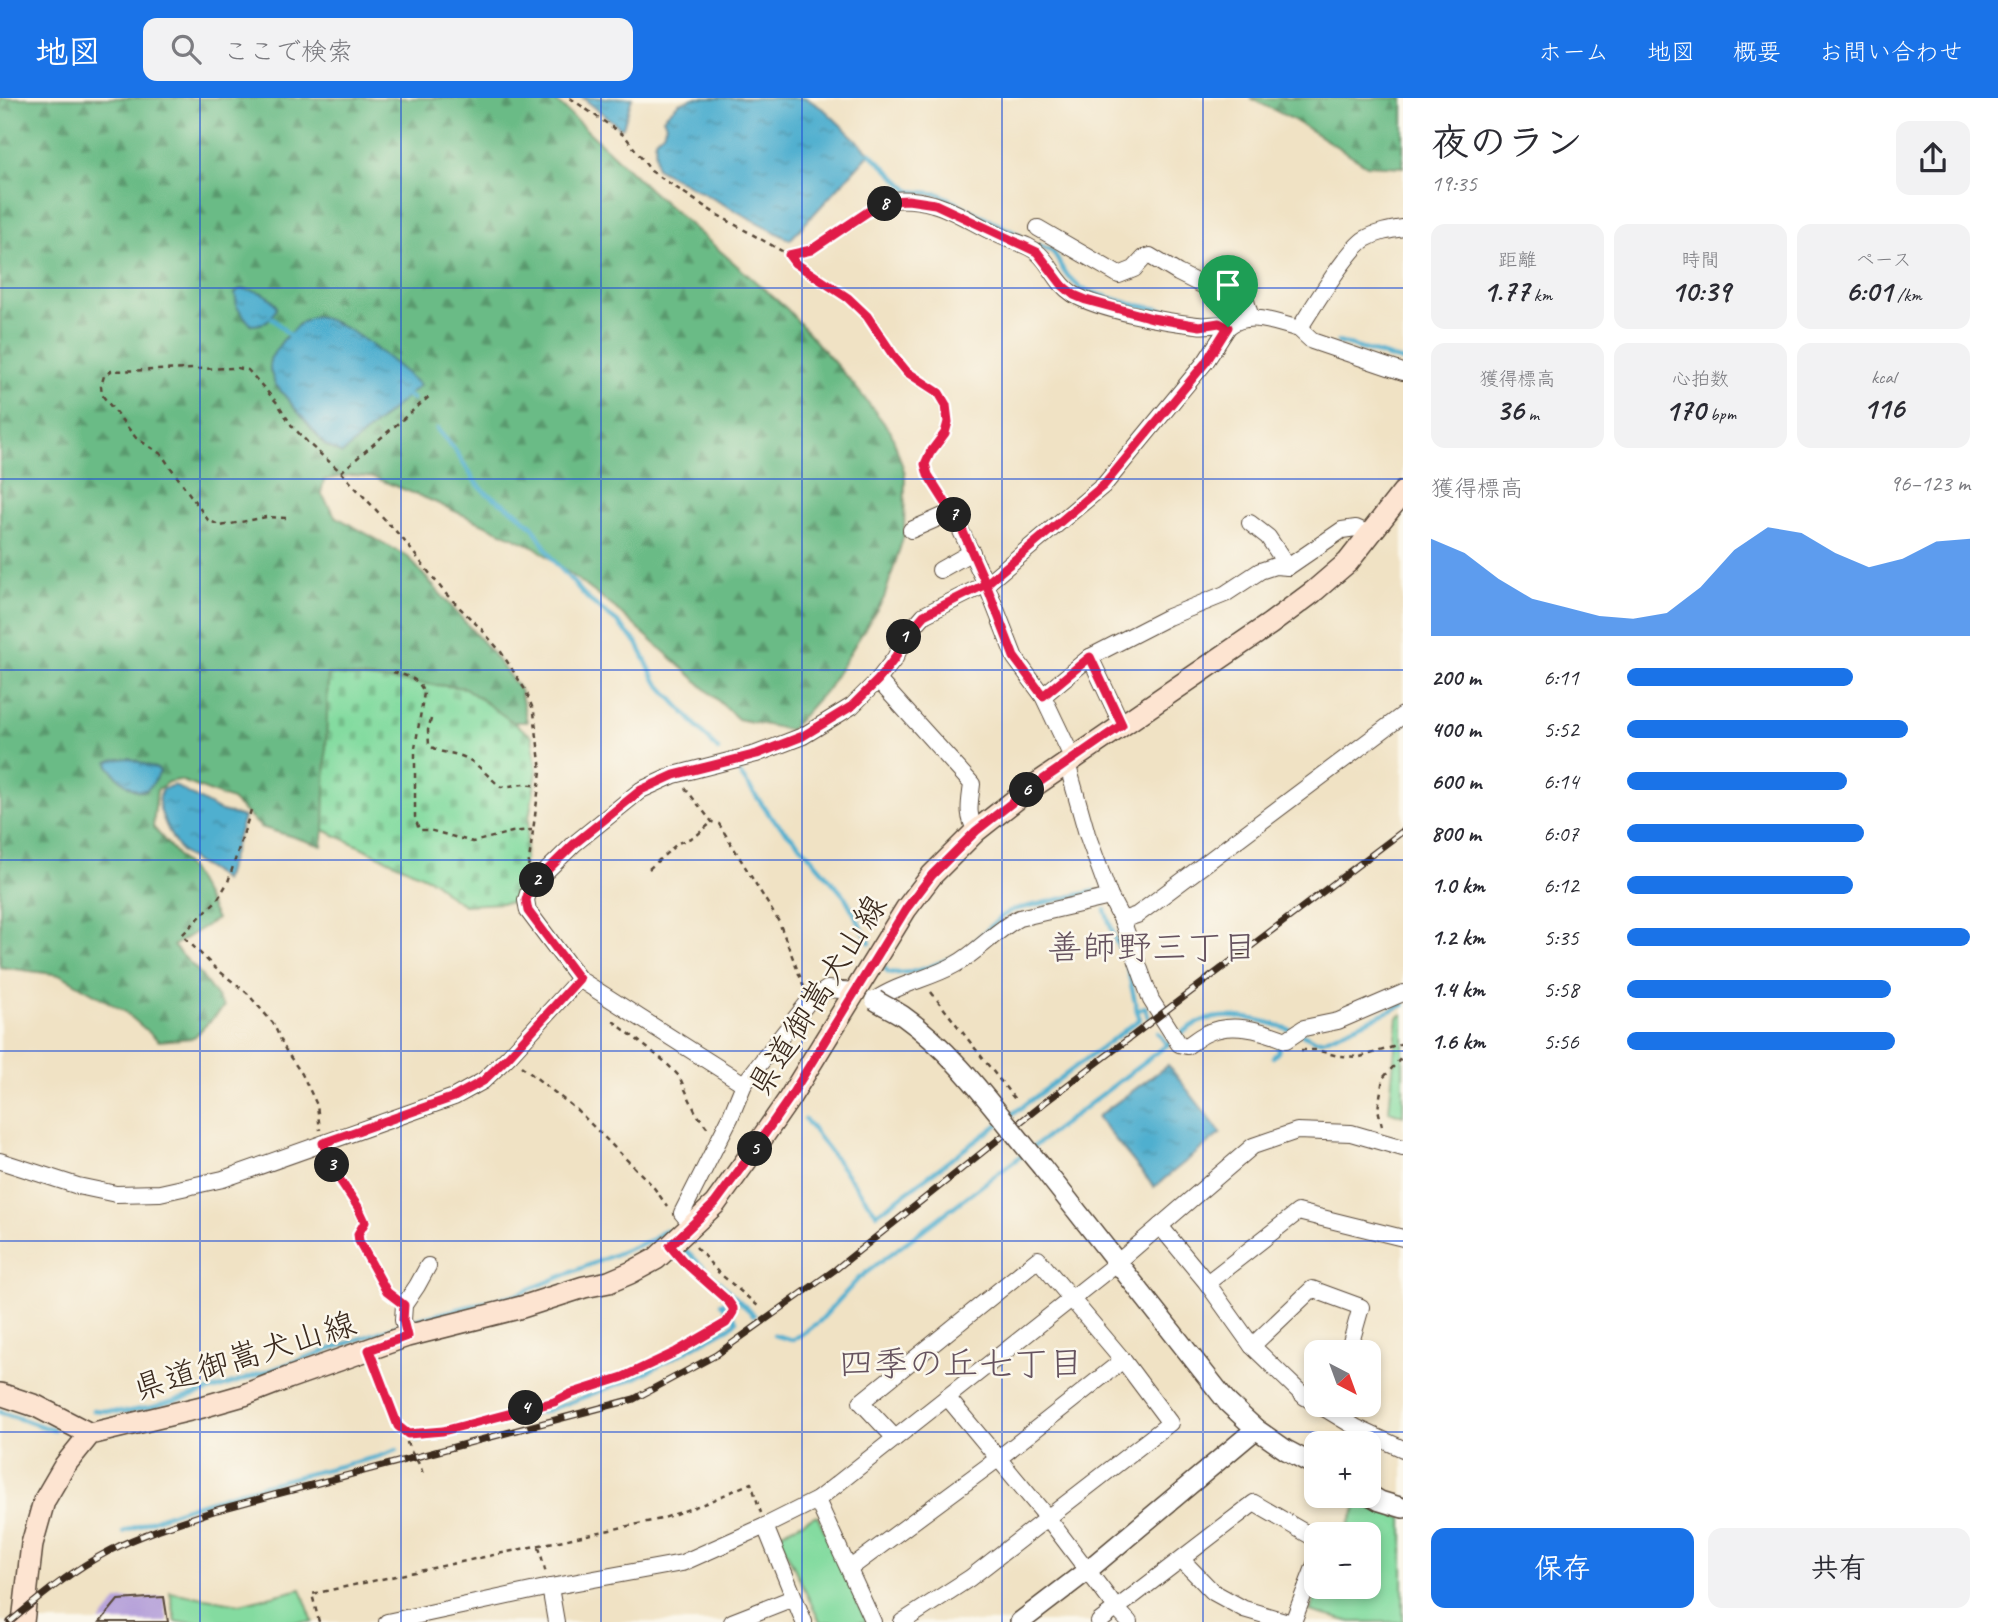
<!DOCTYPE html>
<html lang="ja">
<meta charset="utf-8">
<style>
:root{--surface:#fff;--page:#f2f2f3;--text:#2b2b33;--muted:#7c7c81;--accent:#1a73e8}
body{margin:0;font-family:Caveat,"Klee One",sans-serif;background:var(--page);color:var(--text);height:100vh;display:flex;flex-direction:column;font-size:26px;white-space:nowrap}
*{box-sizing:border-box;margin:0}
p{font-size:23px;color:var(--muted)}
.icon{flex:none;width:38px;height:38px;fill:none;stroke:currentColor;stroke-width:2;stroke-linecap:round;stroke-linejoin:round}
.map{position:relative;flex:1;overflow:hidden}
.sheet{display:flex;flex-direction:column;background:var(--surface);width:595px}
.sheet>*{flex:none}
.needle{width:46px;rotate:139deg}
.controls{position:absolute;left:1304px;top:1242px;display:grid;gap:14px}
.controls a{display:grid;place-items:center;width:77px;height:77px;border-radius:14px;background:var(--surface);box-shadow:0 4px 10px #0003;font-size:35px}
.pin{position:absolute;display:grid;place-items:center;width:60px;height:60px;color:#fff;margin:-72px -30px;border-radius:50% 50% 50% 0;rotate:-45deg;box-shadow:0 0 7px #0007}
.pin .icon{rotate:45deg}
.km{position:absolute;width:35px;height:35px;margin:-18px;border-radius:50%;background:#222;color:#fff;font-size:19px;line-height:35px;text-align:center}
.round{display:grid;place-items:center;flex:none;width:74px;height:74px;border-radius:14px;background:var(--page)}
.headline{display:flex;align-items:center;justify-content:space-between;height:119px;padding:0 28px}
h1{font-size:38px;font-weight:700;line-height:52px}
.figures{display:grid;grid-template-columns:repeat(3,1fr);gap:10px;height:119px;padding:7px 28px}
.figures div{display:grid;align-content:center;border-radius:14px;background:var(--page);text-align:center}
.figures b{font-size:30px;font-weight:700}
.figures small{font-size:19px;font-weight:400}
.figures p{font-size:19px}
.chart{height:196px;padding:14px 28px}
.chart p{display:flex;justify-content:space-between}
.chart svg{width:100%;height:126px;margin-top:7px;fill:var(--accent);opacity:.7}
.action{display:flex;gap:14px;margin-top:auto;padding:14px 28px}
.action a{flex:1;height:80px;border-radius:14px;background:var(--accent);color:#fff;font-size:28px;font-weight:700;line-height:80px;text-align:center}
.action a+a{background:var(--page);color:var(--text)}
ul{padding:0 28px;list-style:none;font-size:23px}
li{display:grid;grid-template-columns:112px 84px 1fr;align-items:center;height:52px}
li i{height:18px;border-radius:9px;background:var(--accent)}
header{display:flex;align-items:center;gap:42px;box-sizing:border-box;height:98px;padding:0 35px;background:var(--accent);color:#fff}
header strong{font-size:33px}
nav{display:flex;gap:38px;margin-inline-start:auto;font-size:24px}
.search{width:490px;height:63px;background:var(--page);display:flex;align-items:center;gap:18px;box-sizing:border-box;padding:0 24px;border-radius:14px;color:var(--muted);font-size:26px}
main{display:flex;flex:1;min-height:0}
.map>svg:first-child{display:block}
.green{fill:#84dba0;stroke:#60825f;stroke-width:2}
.forest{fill:url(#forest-firs);stroke:#537252;stroke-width:2}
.cemetery{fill:url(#cemetery-stones);stroke:#60825f;stroke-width:2}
.water{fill:url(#water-ripples);stroke:#466c76;stroke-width:2}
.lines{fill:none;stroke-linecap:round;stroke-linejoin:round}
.stream{stroke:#50afcf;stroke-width:4.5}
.building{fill:#b5a0d9}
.minor-casing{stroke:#564637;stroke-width:18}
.tertiary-casing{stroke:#564637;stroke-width:22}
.secondary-casing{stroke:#564637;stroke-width:24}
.path{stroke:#564637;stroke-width:2.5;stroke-dasharray:5 5;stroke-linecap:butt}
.minor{stroke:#fff;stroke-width:16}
.tertiary{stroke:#fff;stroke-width:19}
.secondary{stroke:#fde4d1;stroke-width:21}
.rail-casing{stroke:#3b2a1e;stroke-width:7}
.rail{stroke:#fbf7ec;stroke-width:4.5;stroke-dasharray:13;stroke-linecap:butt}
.tertiary-bridge-casing{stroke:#564637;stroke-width:22;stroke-linecap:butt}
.tertiary-bridge{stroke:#fff;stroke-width:19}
.route-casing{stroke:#fff;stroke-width:14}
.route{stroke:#e11d48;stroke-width:9}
.grid{fill:none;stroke:#1d4ed8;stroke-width:2;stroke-opacity:0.55}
.labels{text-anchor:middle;stroke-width:5;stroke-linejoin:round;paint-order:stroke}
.street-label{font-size:33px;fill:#3b2a1e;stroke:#fbf7ec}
.neighbourhood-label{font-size:35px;fill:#66535f;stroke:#fbf7ec}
</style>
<header>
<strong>地図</strong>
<div class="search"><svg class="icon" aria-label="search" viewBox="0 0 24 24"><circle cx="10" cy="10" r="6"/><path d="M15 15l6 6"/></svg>ここで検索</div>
<nav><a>ホーム</a><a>地図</a><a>概要</a><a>お問い合わせ</a></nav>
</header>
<main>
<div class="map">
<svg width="1403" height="1524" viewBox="0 0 1403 1524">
<defs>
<pattern id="forest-firs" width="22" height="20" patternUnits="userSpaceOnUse" patternTransform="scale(1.75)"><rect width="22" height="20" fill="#6bbb86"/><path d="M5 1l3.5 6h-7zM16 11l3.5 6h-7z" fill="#59986d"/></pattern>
<pattern id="cemetery-stones" width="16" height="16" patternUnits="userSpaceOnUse" patternTransform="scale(1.75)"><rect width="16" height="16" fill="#84dba0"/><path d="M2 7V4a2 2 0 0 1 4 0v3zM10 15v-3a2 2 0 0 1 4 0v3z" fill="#73bc89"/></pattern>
<pattern id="water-ripples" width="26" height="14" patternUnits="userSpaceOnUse" patternTransform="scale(1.75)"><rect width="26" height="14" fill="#50afcf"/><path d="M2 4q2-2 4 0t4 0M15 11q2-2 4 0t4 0" fill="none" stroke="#448fa7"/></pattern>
</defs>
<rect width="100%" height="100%" fill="#fbf7ec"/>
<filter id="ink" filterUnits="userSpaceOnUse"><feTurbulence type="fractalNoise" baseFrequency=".0143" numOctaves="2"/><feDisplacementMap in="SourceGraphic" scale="14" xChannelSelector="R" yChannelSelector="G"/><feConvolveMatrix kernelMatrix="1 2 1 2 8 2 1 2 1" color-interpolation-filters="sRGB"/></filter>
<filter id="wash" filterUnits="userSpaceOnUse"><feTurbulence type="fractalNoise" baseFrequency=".00686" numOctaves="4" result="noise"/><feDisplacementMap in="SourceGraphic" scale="28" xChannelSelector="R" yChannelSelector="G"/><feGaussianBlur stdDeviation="1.57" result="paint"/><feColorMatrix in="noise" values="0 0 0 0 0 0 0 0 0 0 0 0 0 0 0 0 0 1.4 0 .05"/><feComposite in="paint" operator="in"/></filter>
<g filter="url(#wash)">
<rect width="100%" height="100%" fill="#f0e2c4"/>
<g class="green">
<polygon points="1403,916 1403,1018 1389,1013 1398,919"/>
<polygon points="1358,1406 1403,1420 1403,1524 1351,1524 1310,1513 1320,1489 1368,1489 1368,1437 1344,1437"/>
<polygon points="817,1417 867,1524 820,1524 778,1436"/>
<polygon points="301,1491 313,1524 176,1524 170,1494 240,1506"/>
</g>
<g class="forest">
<polygon points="0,0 553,0 650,92 787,211 853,286 891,334 905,376 904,437 884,500 828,590 790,632 738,621 686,573 615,510 535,449 430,402 373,379 352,377 324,382 321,395 335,418 408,459 492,555 520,592 527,624 511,624 465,590 328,576 325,721 322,748 261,729 232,702 180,682 168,684 157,692 153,729 192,774 217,821 173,848 197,872 224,909 193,940 159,943 124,913 61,877 0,869"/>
<polygon points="1250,0 1403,0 1403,69 1367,67 1292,21"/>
</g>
<polygon class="cemetery" points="328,576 465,590 532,638 537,674 529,719 520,804 464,807 447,796 434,783 324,732"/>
<g class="water">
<polygon points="583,0 632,0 623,29 621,30"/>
<polygon points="694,0 806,0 826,13 870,55 790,142 656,70 655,41 663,35 666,26 663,20 679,5"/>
<path d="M240,191C256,192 268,194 277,209C271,222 266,227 251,227L237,209L235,195Z"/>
<path d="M315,218C350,225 393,264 420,287L342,356L325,347L275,286L270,272V261L283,242L300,225Z"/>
<path d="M129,660L158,671L160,674C156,680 152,689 146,692C135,698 110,675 108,664L112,662Z"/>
<path d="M174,687L218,712L244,719L224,783C211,771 194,765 182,754C174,747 158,713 159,702C159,700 162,693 162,691Z"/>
<polygon points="1168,967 1221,1035 1154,1089 1097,1019"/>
</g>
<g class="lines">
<g class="stream">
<polyline points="870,55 910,93 939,96 1019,137"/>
<polyline points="1039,147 1053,154 1065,175 1081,191 1131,206 1193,217 1227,214"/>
<polyline points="272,220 291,239"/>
<polyline points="1338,244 1403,263"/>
<polyline points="404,296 413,301"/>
<polyline points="437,331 454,351 475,383 485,394 516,414 533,429 553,462 589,502 617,524 637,545 655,582 718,652"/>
<polyline points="738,673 771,719 803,750 845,799 870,845"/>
<polyline points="1105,812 1116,844 1125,859 1137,913"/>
<polyline points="974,844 1001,819 1013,812 1095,793"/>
<path d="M885,870L888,874C911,878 932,868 953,859"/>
<polyline points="1158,935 1167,947"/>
<polyline points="1302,936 1315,942 1323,942 1403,907"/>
<path d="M1179,937C1186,932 1194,926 1202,923C1230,913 1267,923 1294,933"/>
<polyline points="1273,959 1278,954 1279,946"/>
<polyline points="1007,1020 1140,921 1137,913 1145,909 1148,919"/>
<polyline points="805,1021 877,1116 1000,1025"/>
<polyline points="1032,1050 1172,943"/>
<polyline points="684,1151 754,1217"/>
<polyline points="724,1205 721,1206 728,1213"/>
<polyline points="774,1237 793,1242 820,1223 859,1180 1025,1055"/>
<polyline points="93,1312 124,1314 153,1309 225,1288 411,1223 518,1196 653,1141 665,1132 669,1134"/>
<polyline points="0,1314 53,1332"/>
<polyline points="417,1342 445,1338 549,1312 635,1280 730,1229 736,1223 734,1219"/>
<path d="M123,1434C204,1399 291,1380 377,1359L397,1352"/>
</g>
</g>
<g id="blocks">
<polygon class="building" points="164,1499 168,1524 100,1524 118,1502"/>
</g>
</g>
<g filter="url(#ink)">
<use href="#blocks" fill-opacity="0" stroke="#564637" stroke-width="2"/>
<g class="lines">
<defs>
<g id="minor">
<path d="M891,102C904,101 920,102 933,106C956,112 979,129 1001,138C1013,144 1029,146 1039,156C1052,168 1057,186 1073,196C1099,212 1167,224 1197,227C1210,229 1215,224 1228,229"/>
<polyline points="1038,130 1119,177 1134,171 1144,160 1150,158 1178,175 1202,187 1241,198 1246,203 1251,220"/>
<polyline points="1299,231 1312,243 1403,274"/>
<polyline points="1250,425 1268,439 1288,469"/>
<polyline points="911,432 952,414 986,486 1015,560 1043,598 1073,661"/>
<polyline points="940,472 972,454"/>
<polyline points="1090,559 1122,627"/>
<path d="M878,582L972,686C970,705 966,716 976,733"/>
<polyline points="1043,598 1090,559 1168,519 1225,496 1260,473 1275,468 1288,469 1342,432 1356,430 1369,436"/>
<path d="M1067,665L1087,736L1110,799L1122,822L1151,902L1179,946L1187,948C1193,944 1199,939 1205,936C1231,923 1261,932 1286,942L1304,930L1338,923L1403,895"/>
<polyline points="1122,822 1137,817 1149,808 1403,617"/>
<path d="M856,893L827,891L809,903L744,986L579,881L528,813L526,802L530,789L574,746L641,692L674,677L756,656L803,638L852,608L878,582L895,560L905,539L924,517L986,486L1104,387L1206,263L1228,229C1248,212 1277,225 1299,231C1312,211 1348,151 1365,141C1377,134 1390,132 1403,130"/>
<path d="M875,902C900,885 930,881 956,866C979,853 996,832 1019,820L1110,799"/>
<polyline points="0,1063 78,1088 116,1096 160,1095 223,1081 454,999 483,983 509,958 579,881"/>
<polyline points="693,1128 682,1115 730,1020 744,986"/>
<polyline points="1160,1128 1207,1185 1252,1248 1305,1299 1316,1305"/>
<polyline points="1207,1185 1298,1114 1403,1140"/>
<polyline points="407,1238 403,1222 404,1207 417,1188 428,1168"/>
<polyline points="1252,1248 1312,1191 1361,1209 1348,1255"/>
<polyline points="947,1299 1047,1419 1116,1510 1129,1524"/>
<polyline points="1319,1307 1357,1330 1403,1351"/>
<polyline points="895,1340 861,1304 1038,1161 1123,1262 1170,1325 970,1480 902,1524"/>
<polyline points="817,1402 873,1524"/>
<polyline points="765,1428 804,1524"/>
<polyline points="1182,1462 1213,1494 1244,1511 1288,1524"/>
<polyline points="849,1471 999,1360 1123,1262"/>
<polyline points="550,1489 556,1524"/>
<polyline points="387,1524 550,1489 682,1465 765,1428 817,1402 1118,1164 1253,1048 1297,1033 1351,1035 1403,1050"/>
<polyline points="732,1524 793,1500"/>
<polyline points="1099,1524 1254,1405 1316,1441"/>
<polyline points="1293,1524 1316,1464"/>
</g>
<g id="tertiary">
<polyline points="1256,1331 1286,1352 1316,1368"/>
<polyline points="1368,1396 1380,1403 1403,1410"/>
<polyline points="1020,1524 1088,1472 1256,1331 1228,1305 1042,1069"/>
</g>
<g id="secondary">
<polyline points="0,1296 36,1308 90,1336"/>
<polyline points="23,1524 32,1446 44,1403 65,1367 90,1336 202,1309 244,1297 288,1280 407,1238 522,1209 584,1189 609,1184 630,1175 656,1161 715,1106 746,1063 789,1001 906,811 932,777 976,733 1028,692 1270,526 1313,494 1348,464 1403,394"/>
</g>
</defs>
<use href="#minor" class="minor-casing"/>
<use href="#tertiary" class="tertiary-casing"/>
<use href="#secondary" class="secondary-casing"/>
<g class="path">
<path d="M570,0L625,38L651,73L716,116L789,157L795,165C819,181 849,196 868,219C881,236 890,256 905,271C921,287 945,291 948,316C950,339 920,353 928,374C931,384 939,393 944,401"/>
<polyline points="789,157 811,151 878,109"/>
<polyline points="341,374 431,297"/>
<polyline points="286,420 266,419 221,428 208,422 161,356 136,340 102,297 101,288 104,278 111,273 237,270 248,272 278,306 292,328 309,346 341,374 402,440 445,495 482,532 501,554 526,593 534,614 541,673 528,770"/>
<path d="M393,574C407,578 419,580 424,595L415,650V719L419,732H429L473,744L512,734L532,732"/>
<path d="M431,621L428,632L429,647C442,657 447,653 461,658C476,663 488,679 501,689L524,686L539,688"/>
<polyline points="685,690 712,724 719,726 779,824 804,889"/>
<polyline points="251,712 228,784 217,802 182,837 214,869 247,895 273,925 286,953 302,976 317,1007 320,1032"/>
<polyline points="649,771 678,745 696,738 712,724"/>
<polyline points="931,894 1017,1004"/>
<polyline points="613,923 664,963 679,978 696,1015 709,1032"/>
<polyline points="1301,952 1316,952 1338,958 1360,959 1403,946"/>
<polyline points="521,968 577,1012 652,1087 667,1108"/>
<polyline points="1382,1028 1378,1011 1383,980 1403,958"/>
<path d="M328,1058C338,1082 355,1100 364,1124C361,1129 358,1133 359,1140C360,1153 383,1189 392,1199"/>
<polyline points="696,1149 718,1174 758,1208"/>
<polyline points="376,1269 398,1327 408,1336 443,1333 554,1304 570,1296 623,1279 676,1254 726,1225 733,1214 733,1210 728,1203 681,1161"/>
<path d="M406,1334C404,1352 421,1361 423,1378"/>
<polyline points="539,1449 546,1476"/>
<polyline points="319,1524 312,1496 661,1421 706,1405 751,1385 761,1415"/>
</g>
<use href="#minor" class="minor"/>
<use href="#tertiary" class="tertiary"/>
<use href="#secondary" class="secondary"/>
<defs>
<path id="rail" d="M10,1524C42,1497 74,1471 111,1452C144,1435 181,1424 217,1412L634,1301L716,1257L836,1171L1044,1005L1403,733"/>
</defs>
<use href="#rail" class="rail-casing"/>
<use href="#rail" class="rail"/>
<defs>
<path id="tertiary-bridge" d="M875,902C884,908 894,912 903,918C957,956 999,1018 1042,1069"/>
</defs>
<use href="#tertiary-bridge" class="tertiary-bridge-casing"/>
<use href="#tertiary-bridge" class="tertiary-bridge"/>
</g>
</g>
<g class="lines" filter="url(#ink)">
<defs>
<polyline id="route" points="1228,229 1206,264 1104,387 986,486 924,517 905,539 895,560 878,582 852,608 803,638 757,656 674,677 641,692 574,746 530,789 526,802 528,813 579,881 509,958 483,983 454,999 323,1045 334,1073 358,1109 365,1124 358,1136 359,1143 387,1194 404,1207 403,1222 407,1238 369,1252 398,1328 408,1336 443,1333 554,1304 570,1296 623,1279 676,1254 726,1225 733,1214 733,1210 728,1203 683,1163 670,1148 715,1105 746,1063 789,1001 906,811 932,777 976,733 1028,692 1122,627 1090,559 1043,598 1014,559 986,486 961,429 928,377 925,366 930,355 945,335 948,324 946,307 939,295 907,274 893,257 867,218 848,200 795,165 789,157 811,152 869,113 891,103 908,102 935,106 1037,154 1063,188 1074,197 1086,202 1152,220 1200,228 1219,225 1228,229"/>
</defs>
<use href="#route" class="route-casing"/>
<use href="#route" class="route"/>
</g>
<path class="grid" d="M200,0V1524M401,0V1524M601,0V1524M802,0V1524M1002,0V1524M1203,0V1524M0,190H1403M0,381H1403M0,572H1403M0,762H1403M0,953H1403M0,1143H1403M0,1334H1403"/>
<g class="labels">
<g class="street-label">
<text transform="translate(816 897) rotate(-58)" y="12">県道御嵩犬山線</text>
<text transform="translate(244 1257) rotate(-17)" y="12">県道御嵩犬山線</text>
</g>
<g class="neighbourhood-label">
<text x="1152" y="861">善師野三丁目</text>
<text x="961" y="1277">四季の丘七丁目</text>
</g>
</g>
</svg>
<div class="controls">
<a><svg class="needle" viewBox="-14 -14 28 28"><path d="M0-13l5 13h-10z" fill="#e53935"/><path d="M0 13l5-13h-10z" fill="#7c7c81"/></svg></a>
<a>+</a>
<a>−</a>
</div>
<div class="pin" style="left:1228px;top:229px;background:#1e9e55"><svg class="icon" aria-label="arrive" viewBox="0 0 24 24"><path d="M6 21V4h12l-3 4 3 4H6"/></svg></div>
<b class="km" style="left:904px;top:539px">1</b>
<b class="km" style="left:537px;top:782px">2</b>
<b class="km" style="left:332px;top:1067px">3</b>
<b class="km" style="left:526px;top:1310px">4</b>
<b class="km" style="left:755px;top:1051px">5</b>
<b class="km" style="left:1027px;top:692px">6</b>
<b class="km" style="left:954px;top:417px">7</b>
<b class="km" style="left:885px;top:106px">8</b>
</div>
<section class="sheet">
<div class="headline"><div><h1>夜のラン</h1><p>19:35</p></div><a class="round"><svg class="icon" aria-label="share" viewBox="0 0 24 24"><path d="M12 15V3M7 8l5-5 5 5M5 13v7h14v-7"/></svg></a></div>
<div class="figures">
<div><p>距離</p><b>1.77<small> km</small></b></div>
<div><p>時間</p><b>10:39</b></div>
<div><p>ペース</p><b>6:01<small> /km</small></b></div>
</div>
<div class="figures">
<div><p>獲得標高</p><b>36<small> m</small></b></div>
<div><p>心拍数</p><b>170<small> bpm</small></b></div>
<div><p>kcal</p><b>116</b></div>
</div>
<div class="chart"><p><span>獲得標高</span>96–123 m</p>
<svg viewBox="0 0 160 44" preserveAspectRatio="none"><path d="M0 44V10L10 15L20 24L30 31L40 34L50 37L60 38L70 36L80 27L90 14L100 6L110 8L120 15L130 20L140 17L150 11L160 10V44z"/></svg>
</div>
<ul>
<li><b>200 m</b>6:11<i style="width:66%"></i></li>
<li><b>400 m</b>5:52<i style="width:82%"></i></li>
<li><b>600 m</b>6:14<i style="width:64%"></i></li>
<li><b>800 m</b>6:07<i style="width:69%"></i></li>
<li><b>1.0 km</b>6:12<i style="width:66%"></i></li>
<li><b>1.2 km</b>5:35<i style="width:100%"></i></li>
<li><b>1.4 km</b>5:58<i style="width:77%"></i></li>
<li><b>1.6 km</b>5:56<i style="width:78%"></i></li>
</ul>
<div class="action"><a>保存</a><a>共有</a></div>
</section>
</main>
